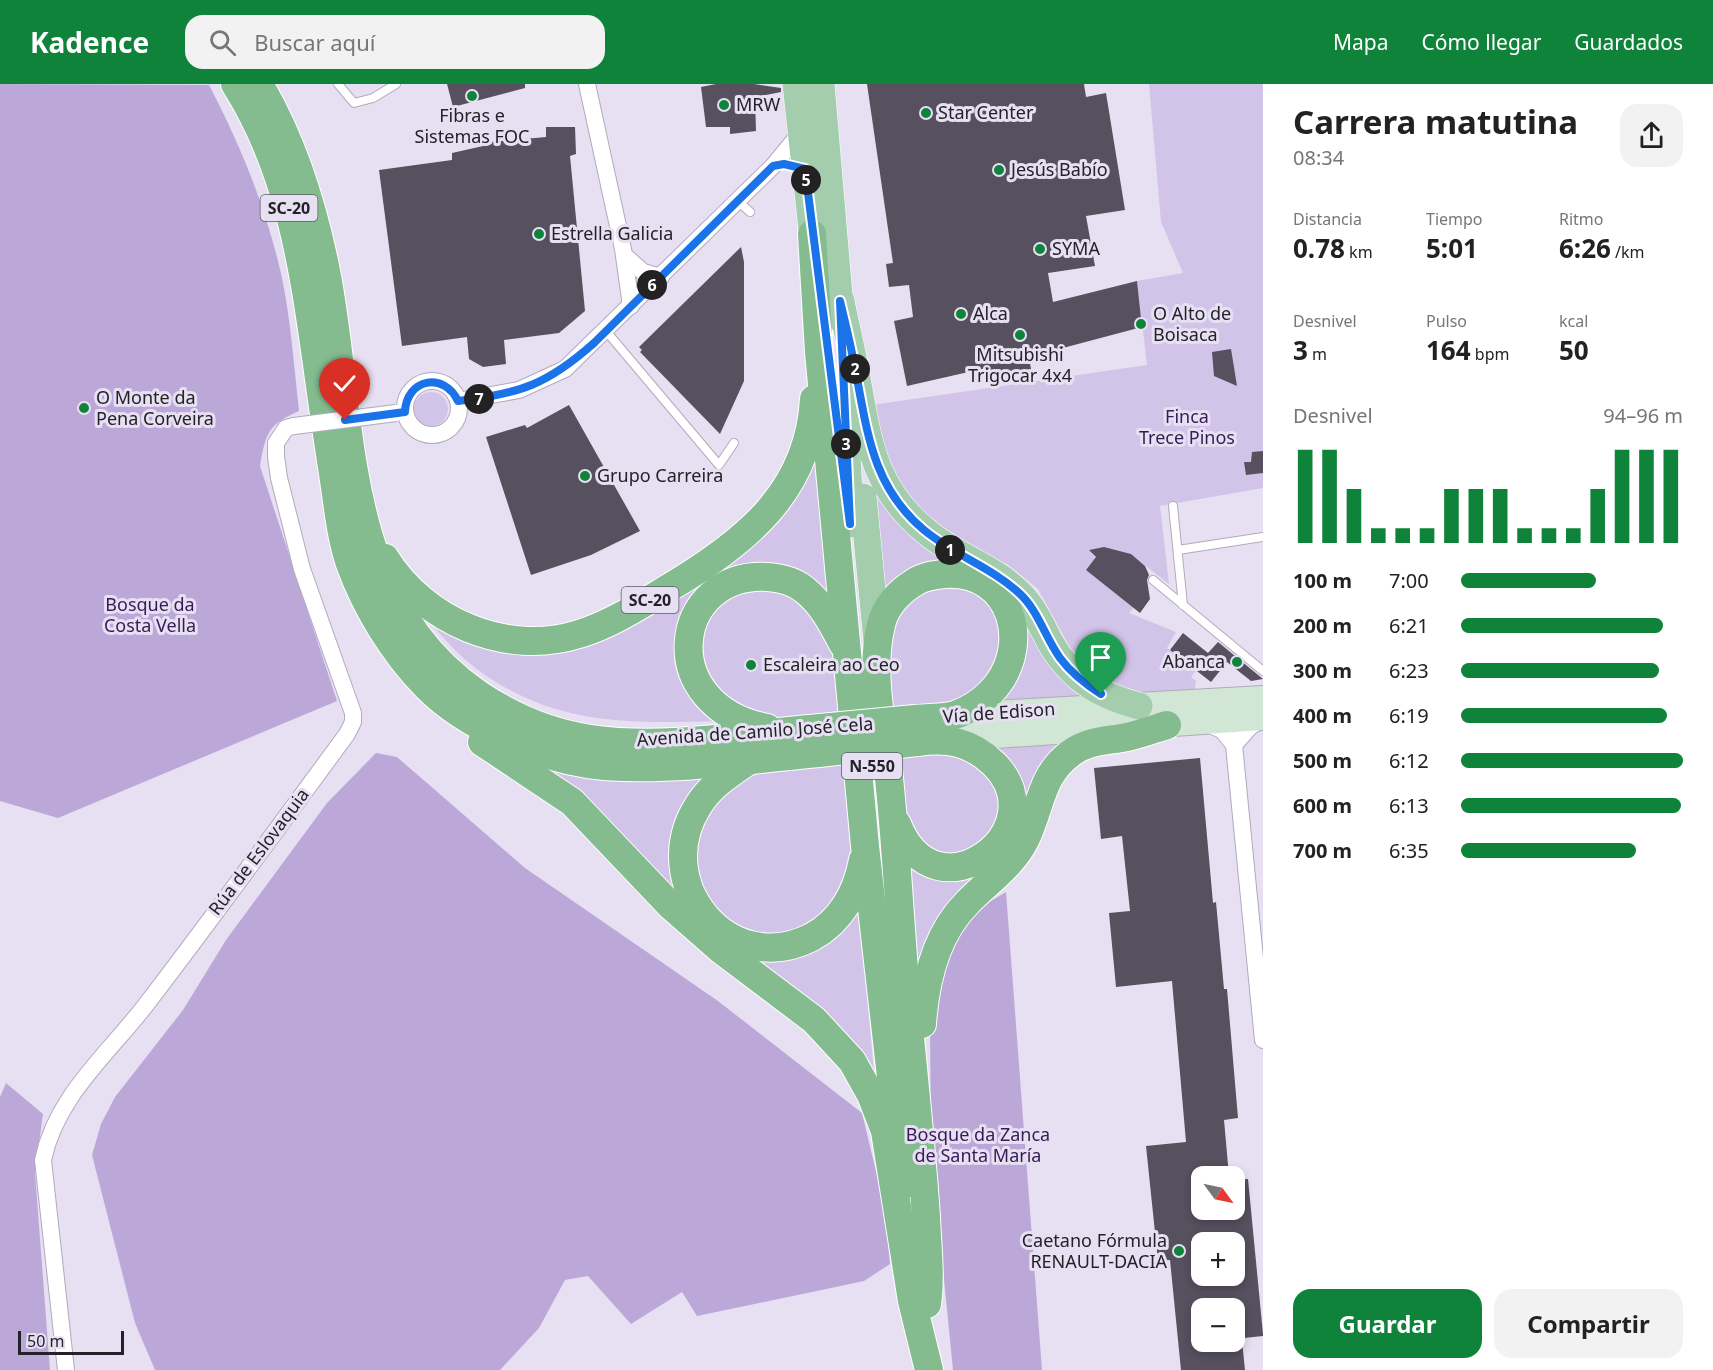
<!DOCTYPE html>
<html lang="es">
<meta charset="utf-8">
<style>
:root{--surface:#fff;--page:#f2f2f2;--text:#222;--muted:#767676;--accent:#10833b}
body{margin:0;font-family:"Noto Sans",sans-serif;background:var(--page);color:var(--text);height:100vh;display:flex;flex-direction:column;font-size:22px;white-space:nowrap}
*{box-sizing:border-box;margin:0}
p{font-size:20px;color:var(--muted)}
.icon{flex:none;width:33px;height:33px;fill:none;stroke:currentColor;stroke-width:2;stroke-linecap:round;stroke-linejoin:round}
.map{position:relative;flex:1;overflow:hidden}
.details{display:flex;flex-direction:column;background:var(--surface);width:450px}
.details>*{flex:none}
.needle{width:39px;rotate:123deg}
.controls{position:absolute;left:1191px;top:1082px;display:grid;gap:12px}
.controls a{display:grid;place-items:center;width:54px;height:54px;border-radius:12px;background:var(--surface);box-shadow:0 3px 9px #0003;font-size:30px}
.scale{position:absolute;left:18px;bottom:15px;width:106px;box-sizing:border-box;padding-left:6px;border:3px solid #242229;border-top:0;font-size:16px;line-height:21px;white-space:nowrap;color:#242229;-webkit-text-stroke:4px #e7e0f2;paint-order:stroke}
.pin{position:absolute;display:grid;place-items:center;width:51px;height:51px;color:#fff;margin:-62px -26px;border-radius:50% 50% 50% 0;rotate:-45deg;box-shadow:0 0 6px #0007}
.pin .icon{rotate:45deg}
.km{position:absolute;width:30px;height:30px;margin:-15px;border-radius:50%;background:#222;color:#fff;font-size:16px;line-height:30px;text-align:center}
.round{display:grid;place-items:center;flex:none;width:63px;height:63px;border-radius:18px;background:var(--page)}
.overview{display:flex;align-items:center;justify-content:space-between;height:102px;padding:0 30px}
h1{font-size:33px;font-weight:700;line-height:45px}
.figures{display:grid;grid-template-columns:repeat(3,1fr);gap:9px;height:102px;padding:6px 30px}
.figures div{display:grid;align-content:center}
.figures b{font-size:26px;font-weight:700}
.figures small{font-size:16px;font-weight:400}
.figures p{font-size:16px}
.chart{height:168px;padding:12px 30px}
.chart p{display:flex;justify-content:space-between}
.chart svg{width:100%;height:108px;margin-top:6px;stroke:var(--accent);stroke-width:6}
.primary-button{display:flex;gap:12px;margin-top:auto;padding:12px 30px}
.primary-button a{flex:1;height:69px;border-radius:18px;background:var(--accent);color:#fff;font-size:24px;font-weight:700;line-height:69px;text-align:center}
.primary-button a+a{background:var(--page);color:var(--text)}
ul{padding:0 30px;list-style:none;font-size:20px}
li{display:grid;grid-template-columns:96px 72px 1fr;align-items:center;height:45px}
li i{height:15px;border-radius:8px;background:var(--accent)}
header{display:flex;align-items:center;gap:36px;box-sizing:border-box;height:84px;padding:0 30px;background:var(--accent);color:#fff}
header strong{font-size:28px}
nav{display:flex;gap:33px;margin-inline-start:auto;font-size:21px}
.search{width:420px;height:54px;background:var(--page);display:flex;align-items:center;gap:15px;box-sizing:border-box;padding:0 21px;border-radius:18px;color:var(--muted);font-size:22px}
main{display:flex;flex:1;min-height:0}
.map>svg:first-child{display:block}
.green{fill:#d2c4e9}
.forest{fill:#bca8d8}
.building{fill:#56505f;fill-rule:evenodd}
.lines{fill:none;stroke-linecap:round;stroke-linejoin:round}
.service-casing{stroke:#b1aabc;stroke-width:10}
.minor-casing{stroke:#b1aabc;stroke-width:18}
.secondary-casing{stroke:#b1aabc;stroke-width:26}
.primary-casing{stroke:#fff;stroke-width:28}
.trunk-casing{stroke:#fff;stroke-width:30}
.service{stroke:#fff;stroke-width:8}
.minor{stroke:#fff;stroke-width:16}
.secondary{stroke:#d1e6d5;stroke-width:24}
.primary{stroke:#a3cdac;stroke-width:27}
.trunk{stroke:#84bc90;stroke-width:28}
.minor-bridge-casing{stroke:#b1aabc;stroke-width:18;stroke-linecap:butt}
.trunk-bridge-casing{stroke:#fff;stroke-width:30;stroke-linecap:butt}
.minor-bridge{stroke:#fff;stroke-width:16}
.trunk-bridge{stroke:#84bc90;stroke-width:28}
.route-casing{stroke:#fff;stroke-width:12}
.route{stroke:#1a73e8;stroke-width:8}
.poi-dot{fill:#10833b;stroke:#e7e0f2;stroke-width:2}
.labels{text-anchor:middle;stroke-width:6;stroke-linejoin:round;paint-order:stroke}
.shield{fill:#e7e0f2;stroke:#5e5b65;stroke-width:1.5}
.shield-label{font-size:16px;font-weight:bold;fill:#242229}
.poi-label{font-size:18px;fill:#242229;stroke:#e7e0f2;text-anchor:start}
.park-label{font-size:18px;fill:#371b55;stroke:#e7e0f2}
.street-label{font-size:18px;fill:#242229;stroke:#e7e0f2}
</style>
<header>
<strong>Kadence</strong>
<div class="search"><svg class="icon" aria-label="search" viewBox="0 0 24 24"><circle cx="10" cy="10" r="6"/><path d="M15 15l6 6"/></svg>Buscar aquí</div>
<nav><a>Mapa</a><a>Cómo llegar</a><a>Guardados</a></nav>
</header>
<main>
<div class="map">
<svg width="1263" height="1286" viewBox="0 0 1263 1286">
<rect width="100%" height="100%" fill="#e7e0f2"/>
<g class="green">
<path d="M1149,0H1263V404L1160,422L1169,500C1143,481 1124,458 1089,466L1134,523L1129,529L1176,548L1167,564L1196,586L1191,593L1196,597L1194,610H1133L1096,592L1075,573L1038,505L1007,480L965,462L930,438L894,393L872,321L1147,281L1137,197L1183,189L1161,138Z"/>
<circle cx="431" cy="325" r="17"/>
<path d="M819,347L832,511L807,493L779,482L684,529C681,542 674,558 674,571C673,598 698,621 716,637C625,640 549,641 473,582C452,566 434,542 416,523L517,564L728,475Z"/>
<polygon points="883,410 952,475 877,514 874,411"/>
<path d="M958,503C1020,523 1013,593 958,616C937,625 912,624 889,627C891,569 880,505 958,503Z"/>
<path d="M753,506L777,507L793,515L820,542L835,572L844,631C819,633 766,642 743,629C725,619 714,603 707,584C692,542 714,518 753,506Z"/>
<polygon points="1016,527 1097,613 997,616"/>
<path d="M1068,660L1037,692L1019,751L1010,764L961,812L936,846L922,883L917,920L903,767C918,781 936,790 956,790C1001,790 1032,736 1020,696C1016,683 1005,673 995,663Z"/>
<polygon points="938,669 969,672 1003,706 997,754 949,777 908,752 893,673"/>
<polygon points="854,679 860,750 846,811 825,839 755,857 692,805 703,728 746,690"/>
<path d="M534,682L595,696L633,697L712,692C675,730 658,764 679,816Z"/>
<path d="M859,817L874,990C845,937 798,909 749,874C807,884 821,854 859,817Z"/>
</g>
<g class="forest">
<path d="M0,0L209,1C241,62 267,126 282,194C291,238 294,283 299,327C268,341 266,348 260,382L337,617L58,734L0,717Z"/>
<polygon points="376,669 397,673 525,784 718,917 862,1029 885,1125 890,1180 864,1197 697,1232 682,1208 631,1240 588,1192 565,1196 539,1244 500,1286 155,1286 135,1239 92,1071 101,1040 115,1013 183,926 226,856 327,719"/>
<polygon points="1006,808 1042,1286 953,1286 931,1065 930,942 938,894 955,859 976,826"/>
<polygon points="6,999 43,1030 35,1089 50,1286 0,1286 0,1013"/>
</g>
<g class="building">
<polygon points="447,0 525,0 525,4 453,23"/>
<polygon points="716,0 754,0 781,4 781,8 755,13 756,47 730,50 730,43 706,43 701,3"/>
<polygon points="867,0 1084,0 1086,13 1106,9 1125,126 1086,132 1095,182 1048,189 1053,218 1137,197 1142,243 1029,273 1031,285 988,292 986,284 907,302 894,237 913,233 909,201 889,203 886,180 893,179"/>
<polygon points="546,43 575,43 576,70 570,72 585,227 559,249 504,256 506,280 483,283 469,275 467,253 402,262 379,86 452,76 452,69 492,60 492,58 546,53"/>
<polygon points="741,163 744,178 744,297 720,350 640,268 642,266 639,263"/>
<polygon points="1231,265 1237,302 1214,292 1212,268"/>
<polygon points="569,321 640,447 591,471 531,491 486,353 525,341 527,344"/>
<polygon points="1263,367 1263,389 1246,391 1244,378 1251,378 1252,368"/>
<polygon points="1104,463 1131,470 1145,482 1149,491 1147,496 1150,515 1140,529 1086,486 1096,473 1089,466"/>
<polygon points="1183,549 1208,569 1218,558 1263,595 1251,597 1227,578 1211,598 1170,566"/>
<path d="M1200,674L1213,819L1216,818L1224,905H1227L1238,1034L1224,1036L1229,1092H1202V1125H1234V1096L1248,1095L1263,1250V1252L1234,1255V1224H1202V1257H1242L1245,1286H1181L1170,1176L1158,1177L1146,1062L1186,1058L1172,897L1116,903L1109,829L1130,827L1122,752L1101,755L1094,684ZM1202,1158H1234V1191H1202Z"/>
</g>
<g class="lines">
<defs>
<g id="service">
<polyline points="338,0 354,19 373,14 396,0"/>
<polyline points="738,117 750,128"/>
<polyline points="606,247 719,381 734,359"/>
<polyline points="1173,422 1183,521"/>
<polyline points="1178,466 1263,453"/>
<polyline points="1153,496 1263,587"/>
</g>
<g id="minor">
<polyline points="587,0 623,165 631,222"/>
<polyline points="624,171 643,188 661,193"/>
<circle cx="432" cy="324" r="27"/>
<polyline points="458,317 519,306 565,285 773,82 801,48"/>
<polyline points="1207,640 1222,646 1234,661 1250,643 1262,634"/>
<polyline points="1234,661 1263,956"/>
<path d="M66,1286L43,1076C56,1013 107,971 145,922C214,832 280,741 347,650L353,638V629L302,485L279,394L276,373V359L286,344L294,342"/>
</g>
<g id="secondary">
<polyline points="957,631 1263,614"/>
<polyline points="951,655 1263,634"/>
</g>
<g id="primary">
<polyline points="796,0 815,172"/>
<polyline points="821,0 841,235"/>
<path d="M841,217C845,238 850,258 854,279C868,348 868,401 928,449C957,473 996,484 1022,512C1034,525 1042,542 1050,558C1070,594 1100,612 1139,622"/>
<polyline points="844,309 849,412"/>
<polyline points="844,394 850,440"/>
<polyline points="863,413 877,557"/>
</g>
<g id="trunk">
<path d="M235,0C289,85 303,181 317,280C322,318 328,357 334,396C338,423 341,454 350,480C366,524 393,568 426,602C467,644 546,677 604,682C678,687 754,675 828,668"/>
<path d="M259,0C293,57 313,122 326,187C355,335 337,514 478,610C512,633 550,649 591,655C666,666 745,650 820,644"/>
<polyline points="812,150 819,268 865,762 895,1028 909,1099"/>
<path d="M385,474C424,537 506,573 579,550C612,540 642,520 672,502C745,458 809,408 814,315"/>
<path d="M915,635C928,634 943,634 955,631C967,627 981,618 990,609C1034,565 1014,485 944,490C934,491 924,492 915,498C900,507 885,522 881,541C869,589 883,645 889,694C898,780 901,867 910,954C916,1014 922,1073 926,1133C927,1162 931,1191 927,1220"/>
<path d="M767,644C653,622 672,487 768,493C782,494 796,498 806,507C823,521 833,541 843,560"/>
<polyline points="482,658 572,718 671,822 720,865 814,936 852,977 871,1011 885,1047 912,1217 929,1286"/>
<path d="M748,677C729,690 710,702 698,722C649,799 729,896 812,853C841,837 857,808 863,776"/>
<path d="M897,740C936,840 1059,744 994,680C970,657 948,654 917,658"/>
<path d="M922,940C925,897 935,851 967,819C986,799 1012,782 1025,756C1041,724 1040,691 1071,669C1088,656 1108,657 1127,653C1141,650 1154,645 1167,641"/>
</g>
</defs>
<use href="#service" class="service-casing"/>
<use href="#minor" class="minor-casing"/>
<use href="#secondary" class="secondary-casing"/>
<use href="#primary" class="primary-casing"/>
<use href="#trunk" class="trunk-casing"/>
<use href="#service" class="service"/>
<use href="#minor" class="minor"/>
<use href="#secondary" class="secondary"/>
<use href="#primary" class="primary"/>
<use href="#trunk" class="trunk"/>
<defs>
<polyline id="minor-bridge" points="294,342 396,329"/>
<g id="trunk-bridge">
<polyline points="820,644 915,635"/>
<polyline points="828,668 917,658"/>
</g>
</defs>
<use href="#minor-bridge" class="minor-bridge-casing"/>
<use href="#trunk-bridge" class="trunk-bridge-casing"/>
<use href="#minor-bridge" class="minor-bridge"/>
<use href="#trunk-bridge" class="trunk-bridge"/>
</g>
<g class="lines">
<defs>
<path id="route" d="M345,336L405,328C406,295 444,287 458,317C520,310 548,300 594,259L773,82L784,80L805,85L850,440L840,217C845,238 850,258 854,279C867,343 870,401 924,446C954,471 991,483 1019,509C1038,526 1045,553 1060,574C1071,589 1085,600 1101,610"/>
</defs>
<use href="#route" class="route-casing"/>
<use href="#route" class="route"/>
</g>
<g class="poi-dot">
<circle cx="472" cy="12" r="6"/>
<circle cx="724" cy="21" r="6"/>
<circle cx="926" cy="29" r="6"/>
<circle cx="999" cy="86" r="6"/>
<circle cx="539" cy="150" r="6"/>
<circle cx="1040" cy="165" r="6"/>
<circle cx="961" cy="230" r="6"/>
<circle cx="1141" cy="240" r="6"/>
<circle cx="1020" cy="251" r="6"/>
<circle cx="84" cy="324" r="6"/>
<circle cx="585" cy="392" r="6"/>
<circle cx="1237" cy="578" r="6"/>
<circle cx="751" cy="581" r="6"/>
<circle cx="1179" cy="1167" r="6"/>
</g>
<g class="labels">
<g class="shield">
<rect x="260.5" y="111" width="57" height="26" rx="4.5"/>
<rect x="621.5" y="503" width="57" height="26" rx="4.5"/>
<rect x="842" y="669" width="60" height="26" rx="4.5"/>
</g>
<g class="shield-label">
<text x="289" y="130">SC-20</text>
<text x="650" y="522">SC-20</text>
<text x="872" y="688">N-550</text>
</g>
<g class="poi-label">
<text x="736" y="27">MRW</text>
<text x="938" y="35">Star Center</text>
<text x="472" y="38" text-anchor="middle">Fibras e<tspan x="472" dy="21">Sistemas FOC</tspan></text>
<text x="1011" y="92">Jesús Babío</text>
<text x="551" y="156">Estrella Galicia</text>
<text x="1052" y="171">SYMA</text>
<text x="973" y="236">Alca</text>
<text x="1153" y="236">O Alto de<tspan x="1153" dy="21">Boisaca</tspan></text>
<text x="1020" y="277" text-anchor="middle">Mitsubishi<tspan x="1020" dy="21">Trigocar 4x4</tspan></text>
<text x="96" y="320">O Monte da<tspan x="96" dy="21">Pena Corveira</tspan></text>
<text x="597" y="398">Grupo Carreira</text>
<text x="1225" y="584" text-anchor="end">Abanca</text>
<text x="763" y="587">Escaleira ao Ceo</text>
<text x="1167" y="1163" text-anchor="end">Caetano Fórmula<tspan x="1167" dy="21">RENAULT-DACIA</tspan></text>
</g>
<g class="park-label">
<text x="1187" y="339">Finca<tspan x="1187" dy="21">Trece Pinos</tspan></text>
<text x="150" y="527">Bosque da<tspan x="150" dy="21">Costa Vella</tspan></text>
<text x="978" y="1057">Bosque da Zanca<tspan x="978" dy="21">de Santa María</tspan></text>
</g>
<g class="street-label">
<text transform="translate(999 629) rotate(-4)" y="6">Vía de Edison</text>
<text transform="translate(755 648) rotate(-4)" y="6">Avenida de Camilo José Cela</text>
<text transform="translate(259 768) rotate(-53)" y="6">Rúa de Eslovaquia</text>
</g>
</g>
</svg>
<div class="controls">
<a><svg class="needle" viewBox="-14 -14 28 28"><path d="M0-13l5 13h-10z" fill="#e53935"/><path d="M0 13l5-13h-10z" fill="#767676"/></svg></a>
<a>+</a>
<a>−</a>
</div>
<div class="scale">50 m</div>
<div class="pin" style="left:1101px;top:610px;background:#1e9e55"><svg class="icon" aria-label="arrive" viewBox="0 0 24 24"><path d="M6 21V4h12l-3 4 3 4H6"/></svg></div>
<div class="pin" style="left:345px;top:336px;background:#d93025"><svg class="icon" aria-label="check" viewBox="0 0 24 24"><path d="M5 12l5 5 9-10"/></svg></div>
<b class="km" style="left:950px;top:466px">1</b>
<b class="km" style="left:855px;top:285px">2</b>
<b class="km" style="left:846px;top:360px">3</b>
<b class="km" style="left:806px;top:96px">5</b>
<b class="km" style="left:652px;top:201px">6</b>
<b class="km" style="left:479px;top:315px">7</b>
</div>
<section class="details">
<div class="overview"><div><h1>Carrera matutina</h1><p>08:34</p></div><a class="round"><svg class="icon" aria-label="share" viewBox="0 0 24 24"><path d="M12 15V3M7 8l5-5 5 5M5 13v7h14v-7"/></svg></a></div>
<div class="figures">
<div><p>Distancia</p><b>0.78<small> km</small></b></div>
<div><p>Tiempo</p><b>5:01</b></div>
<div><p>Ritmo</p><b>6:26<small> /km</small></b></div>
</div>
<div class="figures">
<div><p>Desnivel</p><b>3<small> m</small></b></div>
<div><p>Pulso</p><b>164<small> bpm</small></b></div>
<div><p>kcal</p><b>50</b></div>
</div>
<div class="chart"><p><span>Desnivel</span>94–96 m</p>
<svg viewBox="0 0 160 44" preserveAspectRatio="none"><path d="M5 44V6M15 44V6M25 44V22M35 44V38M45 44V38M55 44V38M65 44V22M75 44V22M85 44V22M95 44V38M105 44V38M115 44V38M125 44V22M135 44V6M145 44V6M155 44V6"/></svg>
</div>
<ul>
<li><b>100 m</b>7:00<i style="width:61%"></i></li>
<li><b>200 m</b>6:21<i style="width:91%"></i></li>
<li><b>300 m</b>6:23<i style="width:89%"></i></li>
<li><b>400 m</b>6:19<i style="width:93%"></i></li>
<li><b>500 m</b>6:12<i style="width:100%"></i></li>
<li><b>600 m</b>6:13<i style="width:99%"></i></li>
<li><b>700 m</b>6:35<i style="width:79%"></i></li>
</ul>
<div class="primary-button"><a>Guardar</a><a>Compartir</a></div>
</section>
</main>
